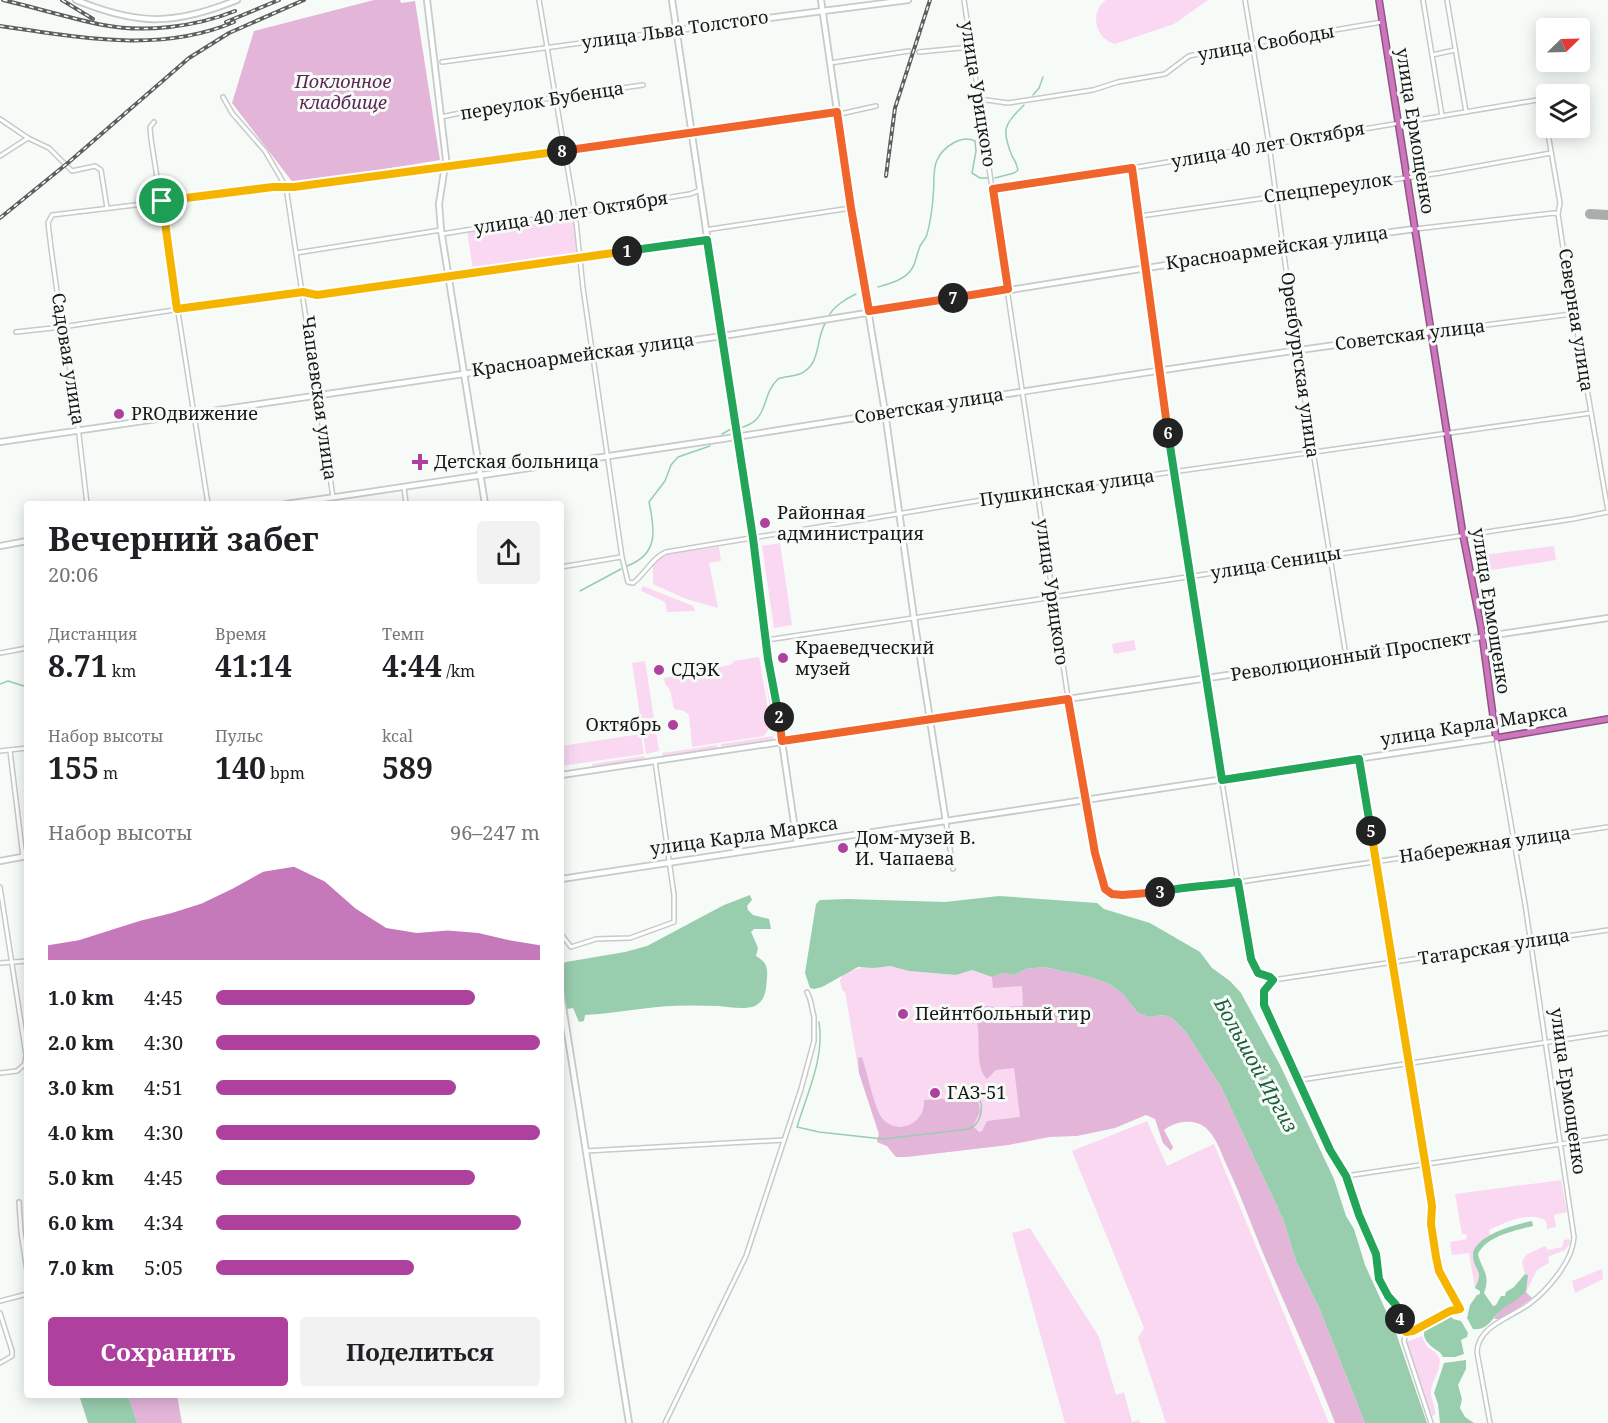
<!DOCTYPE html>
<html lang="ru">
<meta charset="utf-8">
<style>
:root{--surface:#fff;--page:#f2f2f2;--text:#202124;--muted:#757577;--accent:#af419e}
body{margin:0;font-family:"Noto Serif",serif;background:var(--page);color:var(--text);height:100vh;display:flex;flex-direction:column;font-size:22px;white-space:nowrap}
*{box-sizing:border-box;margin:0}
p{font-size:20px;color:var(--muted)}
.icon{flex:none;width:33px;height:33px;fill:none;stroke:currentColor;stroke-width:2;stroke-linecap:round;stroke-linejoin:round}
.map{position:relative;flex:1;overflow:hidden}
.sheet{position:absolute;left:24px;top:501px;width:540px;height:897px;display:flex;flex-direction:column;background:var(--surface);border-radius:6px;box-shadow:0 3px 15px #0003}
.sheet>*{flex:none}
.needle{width:39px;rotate:67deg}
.buttons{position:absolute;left:1536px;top:18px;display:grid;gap:12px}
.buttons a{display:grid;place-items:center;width:54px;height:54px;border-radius:6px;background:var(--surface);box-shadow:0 3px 15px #0003;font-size:30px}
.pin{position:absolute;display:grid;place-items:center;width:51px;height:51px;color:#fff;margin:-26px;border:3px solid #fff;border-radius:50%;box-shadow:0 2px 6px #0007}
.km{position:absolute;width:30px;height:30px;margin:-15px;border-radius:50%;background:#222;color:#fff;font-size:16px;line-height:30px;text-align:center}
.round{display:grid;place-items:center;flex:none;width:63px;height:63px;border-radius:6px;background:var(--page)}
.head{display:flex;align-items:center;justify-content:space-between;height:102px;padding:0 24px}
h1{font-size:33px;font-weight:700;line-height:45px}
.metrics{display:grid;grid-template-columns:repeat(3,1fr);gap:9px;height:102px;padding:6px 24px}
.metrics div{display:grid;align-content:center}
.metrics b{font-size:30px;font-weight:700}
.metrics small{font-size:16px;font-weight:400}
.metrics p{font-size:16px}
.chart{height:168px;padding:12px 24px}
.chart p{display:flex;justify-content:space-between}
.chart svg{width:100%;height:108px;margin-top:6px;fill:var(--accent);opacity:.7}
.action{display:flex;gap:12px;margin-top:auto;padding:12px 24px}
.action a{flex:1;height:69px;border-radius:6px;background:var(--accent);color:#fff;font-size:24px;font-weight:700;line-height:69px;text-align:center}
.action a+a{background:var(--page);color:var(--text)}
ul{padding:0 24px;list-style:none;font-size:20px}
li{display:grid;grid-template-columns:96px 72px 1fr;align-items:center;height:45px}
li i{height:15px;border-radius:8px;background:var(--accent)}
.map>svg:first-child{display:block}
.green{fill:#fad8f2}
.forest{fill:#e3b5d9}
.water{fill:#98cdae}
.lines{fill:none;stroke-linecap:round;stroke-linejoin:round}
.stream{stroke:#98cdae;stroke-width:1.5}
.taxiway{stroke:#aaadab;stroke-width:10}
.street-casing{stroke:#c6cac8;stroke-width:6}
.secondary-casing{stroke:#c6cac8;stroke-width:8}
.highway-casing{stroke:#8e5583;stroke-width:8}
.street{stroke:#fff;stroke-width:3}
.secondary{stroke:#fff;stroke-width:4.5}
.highway{stroke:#ce76bd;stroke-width:5}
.rail-casing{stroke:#5d5f5e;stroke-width:4}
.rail{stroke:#f7fbf8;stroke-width:1.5;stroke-dasharray:4.5;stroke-linecap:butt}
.split-1-casing{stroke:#fff;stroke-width:12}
.split-2-casing{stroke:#fff;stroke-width:12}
.split-3-casing{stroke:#fff;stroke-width:12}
.split-4-casing{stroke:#fff;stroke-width:12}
.split-5-casing{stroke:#fff;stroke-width:12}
.split-6-casing{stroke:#fff;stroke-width:12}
.split-7-casing{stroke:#fff;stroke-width:12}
.split-8-casing{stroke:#fff;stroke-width:12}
.split-9-casing{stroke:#fff;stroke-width:12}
.split-1{stroke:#f5b400;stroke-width:8}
.split-2{stroke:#22a559;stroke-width:8}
.split-3{stroke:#f0652b;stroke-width:8}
.split-4{stroke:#22a559;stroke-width:8}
.split-5{stroke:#f5b400;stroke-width:8}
.split-6{stroke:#22a559;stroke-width:8}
.split-7{stroke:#f0652b;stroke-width:8}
.split-8{stroke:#f0652b;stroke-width:8}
.split-9{stroke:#f5b400;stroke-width:8}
.poi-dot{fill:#af419e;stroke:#f7fbf8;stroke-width:2}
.labels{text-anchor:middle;stroke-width:6;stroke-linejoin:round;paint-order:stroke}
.street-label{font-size:18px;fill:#161717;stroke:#f7fbf8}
.park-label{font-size:18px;font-style:italic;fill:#5c2653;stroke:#f7fbf8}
.poi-label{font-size:18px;fill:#161717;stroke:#f7fbf8;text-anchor:start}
.water-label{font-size:20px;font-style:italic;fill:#1f5d3f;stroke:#f7fbf8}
</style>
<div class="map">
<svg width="1608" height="1423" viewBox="0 0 1608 1423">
<rect width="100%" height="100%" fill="#f7fbf8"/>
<g class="green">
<path d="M1106,0H1208L1174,24L1115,44C1095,39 1089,12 1106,0Z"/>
<polygon points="575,213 580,253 473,270 467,231"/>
<polygon points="780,543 792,625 774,628 762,546"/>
<polygon points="1554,546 1556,560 1479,572 1477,563 1484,562 1483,555"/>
<polygon points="719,547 721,561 709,563 718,608 686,599 653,584 653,565 664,555"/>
<polygon points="643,586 693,606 695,611 667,612 665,602 641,591"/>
<polygon points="1134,640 1136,650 1114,654 1112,644"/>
<polygon points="759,657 771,726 764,736 692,747 689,715 684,711 674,709 670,690 665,684 664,678 730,665 733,663 733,661"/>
<polygon points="645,661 659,751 646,754 632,663"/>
<polygon points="764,671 767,671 776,719 772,720"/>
<polygon points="641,734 644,754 561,766 561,746"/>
<polygon points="773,736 773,739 721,747 721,744"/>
<polygon points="717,745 717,748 663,757 662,753"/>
<polygon points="644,756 645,759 593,767 592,764"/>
<path d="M890,966L909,971L956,975L972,970L992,977L1003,973L1014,975L1026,969L1049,1137L1008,1145L906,1157H896L887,1146L877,1142L879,1134L859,1073L845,992L842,990L840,980L843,975C858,965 873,968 890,966Z"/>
<polygon points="1147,1121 1167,1166 1214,1144 1329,1423 1166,1423 1138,1338 1144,1328 1072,1151"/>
<path d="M1561,1180L1567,1212L1554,1215L1556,1227L1547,1229L1546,1221C1530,1210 1504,1223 1489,1230L1490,1235C1486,1239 1478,1244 1475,1249C1470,1259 1484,1269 1475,1288L1469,1253L1452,1255L1450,1242L1467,1239L1466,1234H1462L1455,1194Z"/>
<polygon points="1030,1228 1099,1337 1116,1395 1124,1392 1132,1422 1139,1420 1140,1423 1065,1423 1012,1233"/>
<polygon points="1569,1239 1571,1242 1565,1250 1548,1257 1549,1263 1537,1270 1526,1292 1528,1275 1525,1274 1522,1262 1527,1254 1545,1246 1548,1250 1562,1247 1564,1240"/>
<polygon points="1602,1269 1603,1279 1575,1293 1572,1281"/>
<path d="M1422,1336L1427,1347C1454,1360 1430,1376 1431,1395C1432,1402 1436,1407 1435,1415L1432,1416L1406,1342Z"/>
</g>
<g class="forest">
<polygon points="374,0 400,0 401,3 415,1 440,160 294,184 232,103 254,31"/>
<path d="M1044,967L1090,977L1109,984L1122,993L1137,1012L1148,1017L1164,1015L1172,1018L1186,1032L1221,1087L1283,1219L1296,1261L1320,1310L1365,1423H1335C1313,1365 1287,1310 1263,1253C1251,1224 1240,1193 1226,1164C1221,1152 1216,1137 1206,1128C1194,1118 1175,1121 1164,1130L1173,1147L1171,1151L1163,1143L1155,1119L1146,1115L1115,1128L1077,1136L1049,1137L1008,1145L906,1157H896L887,1146L877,1142L879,1134L859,1073L858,1058L862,1057L864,1064C868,1076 875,1110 882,1118C898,1137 926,1123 924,1100C930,1100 937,1099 944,1099C959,1098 961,1104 978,1099L980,1112L973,1126L979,1132L982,1131L987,1121L1020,1117L1014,1068L996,1070L987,1079C971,1064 986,1026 971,1009C974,1007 974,1005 979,1005C994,1008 1008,1007 1023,1006L1022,986L993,988L992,977L1003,973L1014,975L1026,969Z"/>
<polygon points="1526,1292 1532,1298 1502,1319 1494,1319 1499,1311"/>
<polygon points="128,1395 177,1395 182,1423 137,1423"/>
</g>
<g class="water">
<path d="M750,895L752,900L747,906L748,910L753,915L769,919L771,929H754L751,932L758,948L756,956C766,962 768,967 767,978C766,989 766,1000 755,1006C744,1010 729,1007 718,1006C692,1005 665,1005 640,1009C621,1011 604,1014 585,1015L584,1021L579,1022L573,1008L561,1010V964L566,962L625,952L647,946L724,905Z"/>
<polygon points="999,896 1097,903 1104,909 1150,923 1200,952 1212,968 1230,981 1241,993 1280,1065 1334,1179 1346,1216 1354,1229 1365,1265 1396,1333 1427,1423 1365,1423 1320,1310 1296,1261 1283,1219 1221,1087 1186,1032 1172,1018 1164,1015 1148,1017 1137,1012 1122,993 1109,984 1090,977 1044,967 1026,969 1014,975 1003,973 992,977 972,970 956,975 909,971 890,966 874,968 858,967 822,987 814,989 810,988 805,973 816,904 820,900 847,899 945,902"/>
<path d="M1532,1221L1533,1226C1516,1230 1486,1236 1478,1254C1482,1271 1491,1274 1484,1293L1493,1306L1496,1305L1501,1296H1505L1506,1292L1514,1287L1525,1274L1528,1275L1526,1292C1518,1299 1509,1304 1501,1310C1492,1318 1488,1331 1473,1329L1467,1318L1470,1305L1477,1295L1480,1294V1291L1475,1288C1484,1269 1474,1271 1473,1256C1472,1236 1517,1224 1532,1221Z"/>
<path d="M1451,1316L1453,1319L1461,1321L1468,1333L1467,1337L1461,1340L1464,1354L1455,1357H1443C1440,1350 1434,1350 1429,1344C1413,1327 1440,1320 1451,1316Z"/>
<polygon points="1466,1360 1466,1369 1458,1385 1462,1399 1460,1408 1465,1417 1474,1423 1440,1423 1438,1404 1434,1393 1444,1363"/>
<polygon points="79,1395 128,1395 137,1423 88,1423"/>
</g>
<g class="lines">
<g class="stream">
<polyline points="1033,95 1039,88 1043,77"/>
<path d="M995,178L1014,173L1018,170C1017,164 1015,161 1012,156C1001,129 1004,125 1024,105"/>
<path d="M878,287C889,284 904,280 911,270C916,264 916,256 919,249C920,244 924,241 926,237C929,230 933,205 933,196C935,184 932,171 937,160C943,147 962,134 975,141L976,151L972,173L980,178H988"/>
<path d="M828,318C831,308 847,298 856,294"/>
<path d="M739,428C770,422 760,396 778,379C785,376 794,377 802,373C822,362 815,338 826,322"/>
<polyline points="722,434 731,429"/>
<path d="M627,566C659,554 655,530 649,502L665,481L671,465L678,457L710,446"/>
<polyline points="580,591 621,569"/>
<polyline points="0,684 8,681 27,687"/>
<path d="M819,1022C825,1057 807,1094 797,1127L819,1132L883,1139L969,1129C981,1124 984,1108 979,1097"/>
<polyline points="975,1094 976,1095"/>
</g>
<polyline class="taxiway" points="1590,214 1608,215"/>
<defs>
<g id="street">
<path d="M539,0L575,212L583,288L622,557L628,582L633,583C645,574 652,558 666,552L1037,491L1591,413"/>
<polyline points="964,0 1068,698 1095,853 1105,889 1112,894 1122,895 1219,885 1608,827"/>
<polyline points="1245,0 1269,144 1298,358 1346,656"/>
<polyline points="1423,0 1442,116"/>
<polyline points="1447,0 1466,112"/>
<polyline points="919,52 971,47"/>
<polyline points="1432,55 1455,50"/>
<polyline points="442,62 676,30"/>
<polyline points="830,63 909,51"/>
<polyline points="223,97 232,113 265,151 286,187 333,497"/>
<polyline points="979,99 1008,103 1093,90 1118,82 1165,74 1189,56 1256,43 1382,22"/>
<polyline points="441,117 489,107 643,85"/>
<polyline points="0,119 28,138 49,148 72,171 95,166 101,170 107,208"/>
<polyline points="154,122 150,127 151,139 208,504"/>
<polyline points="1547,128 1560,203 1558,214 1573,314 1577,331 1608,511"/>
<polyline points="692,132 837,112 840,114 876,106"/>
<polyline points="0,156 28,138"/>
<polyline points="1132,168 1173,473 1250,959 1258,973 1270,977 1273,980 1264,991 1264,1005 1300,1080 1330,1150 1346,1176 1359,1215 1376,1254 1379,1279 1388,1296 1396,1305 1406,1332 1413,1331 1450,1311 1460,1309 1439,1271 1436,1257 1431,1224 1432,1206 1427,1168 1359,758"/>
<polyline points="993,189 1132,168 1543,99 1546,124"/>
<polyline points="1140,216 1440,173 1551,153"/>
<polyline points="1415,229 1554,213 1558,214"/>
<polyline points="705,230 851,208"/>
<polyline points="442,234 690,194 700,190"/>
<polyline points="296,253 441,230"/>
<polyline points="16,332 62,327 253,298 303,292 317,295 707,240"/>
<polyline points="1431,332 1572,314"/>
<polyline points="404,487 406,504"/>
<polyline points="87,504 74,392 62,327 51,248 48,223 52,215 444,168"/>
<polyline points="561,567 621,557"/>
<polyline points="767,640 1573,519 1608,512"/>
<polyline points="0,653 27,648"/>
<polyline points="0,751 27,748"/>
<polyline points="10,751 23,857"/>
<polyline points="946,822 953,869"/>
<polyline points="0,887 26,1055 25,1062"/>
<polyline points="561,934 571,947 596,939 630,938 674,922 674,895 655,761"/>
<polyline points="0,963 27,961"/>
<polyline points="1273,980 1608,930"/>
<polyline points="0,1073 17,1071 27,1062"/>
<polyline points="1300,1080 1608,1033"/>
<polyline points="586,1151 784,1140"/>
<polyline points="1346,1176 1608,1137"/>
<polyline points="19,1202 21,1232 27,1271"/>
<polyline points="0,1301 27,1294"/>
<polyline points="0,1313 12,1351 12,1356 0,1363"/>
<polyline points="1406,1332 1404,1341 1431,1423"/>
<polyline points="665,1423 746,1256 801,1089 814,1041 814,1017 810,999 807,992"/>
<path d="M1490,1423L1477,1352C1478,1326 1510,1318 1529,1304C1547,1291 1573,1261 1574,1237L1525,904L1496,738"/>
</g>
<g id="secondary">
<path d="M76,0C139,26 175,25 237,0"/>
<polyline points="427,0 446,159 439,204 441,230 485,504"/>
<polyline points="672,0 797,843"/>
<polyline points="821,0 851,208 885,412 914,618 946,822"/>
<polyline points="676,30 908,0"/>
<polyline points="445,167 692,132"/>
<polyline points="0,442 729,335 1284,246 1415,229"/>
<path d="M286,504C434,483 582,461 729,438C963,401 1196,363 1431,332"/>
<polyline points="0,546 27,541"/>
<polyline points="561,775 1608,618"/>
<polyline points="0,861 27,856"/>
<polyline points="561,879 1496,738"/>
<polyline points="561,994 629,1423"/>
</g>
<polyline id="highway" points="1379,0 1463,535 1481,627 1496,738 1608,719"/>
</defs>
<use href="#street" class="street-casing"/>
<use href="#secondary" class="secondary-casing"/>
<use href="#highway" class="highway-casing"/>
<use href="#street" class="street"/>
<use href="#secondary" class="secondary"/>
<use href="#highway" class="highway"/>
<defs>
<g id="rail">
<path d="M3,0C37,8 69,18 103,25C145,33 195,27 235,11"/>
<polyline points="62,0 93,19"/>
<polyline points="226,22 279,0"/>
<path d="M0,26C78,37 159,54 234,22"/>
<polyline points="886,176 895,108 930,0"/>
<polyline points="0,218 69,162 189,58 229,33 304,0"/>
</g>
</defs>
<use href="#rail" class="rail-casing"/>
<use href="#rail" class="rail"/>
</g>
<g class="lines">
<defs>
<polyline id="split-1" points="162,201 177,309 303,292 317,295 627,251"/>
<polyline id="split-2" points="627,251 707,240 753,538 768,659 779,717"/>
<polyline id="split-3" points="779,717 782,741 1068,699 1095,853 1105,889 1112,894 1122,895 1160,892"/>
<path id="split-4" d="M1160,892C1186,886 1212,886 1238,882L1251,959L1258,973L1270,977L1273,980L1264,991V1005L1330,1150L1346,1176L1359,1215L1376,1254L1379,1279L1388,1296L1396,1305L1400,1319"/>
<polyline id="split-5" points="1371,831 1426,1168 1432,1206 1431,1224 1436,1257 1439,1271 1460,1309 1450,1311 1413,1331 1406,1332 1400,1319"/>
<polyline id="split-6" points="1168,433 1222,780 1359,759 1371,831"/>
<polyline id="split-7" points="953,298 1008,289 993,189 1132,168 1168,433"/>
<polyline id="split-8" points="562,151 837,112 851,208 869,311 953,298"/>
<polyline id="split-9" points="162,201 273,187 294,187 562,151"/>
</defs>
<use href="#split-1" class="split-1-casing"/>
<use href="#split-2" class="split-2-casing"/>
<use href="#split-3" class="split-3-casing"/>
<use href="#split-4" class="split-4-casing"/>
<use href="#split-5" class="split-5-casing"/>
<use href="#split-6" class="split-6-casing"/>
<use href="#split-7" class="split-7-casing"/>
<use href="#split-8" class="split-8-casing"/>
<use href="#split-9" class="split-9-casing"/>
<use href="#split-1" class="split-1"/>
<use href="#split-2" class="split-2"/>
<use href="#split-3" class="split-3"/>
<use href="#split-4" class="split-4"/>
<use href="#split-5" class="split-5"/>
<use href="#split-6" class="split-6"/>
<use href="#split-7" class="split-7"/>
<use href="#split-8" class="split-8"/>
<use href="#split-9" class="split-9"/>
</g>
<g class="poi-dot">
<circle cx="119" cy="414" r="6"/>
<path d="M417 453h6v6h6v6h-6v6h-6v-6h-6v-6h6z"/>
<circle cx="765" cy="523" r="6"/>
<circle cx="783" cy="658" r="6"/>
<circle cx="659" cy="670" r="6"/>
<circle cx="673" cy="725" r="6"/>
<circle cx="843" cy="848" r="6"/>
<circle cx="903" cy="1014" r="6"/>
<circle cx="935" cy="1093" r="6"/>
</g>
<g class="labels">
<g class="street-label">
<text transform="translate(675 30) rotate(-8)" y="6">улица Льва Толстого</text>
<text transform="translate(1266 43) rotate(-10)" y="6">улица Свободы</text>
<text transform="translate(978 94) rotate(81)" y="6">улица Урицкого</text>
<text transform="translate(542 101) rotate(-9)" y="6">переулок Бубенца</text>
<text transform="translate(1415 131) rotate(81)" y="6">улица Ермощенко</text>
<text transform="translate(1268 145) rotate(-10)" y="6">улица 40 лет Октября</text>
<text transform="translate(1328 188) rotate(-8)" y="6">Спецпереулок</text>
<text transform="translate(571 213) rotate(-9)" y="6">улица 40 лет Октября</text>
<text transform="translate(1277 248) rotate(-8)" y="6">Красноармейская улица</text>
<text transform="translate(1576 320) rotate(81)" y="6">Северная улица</text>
<text transform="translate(1410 335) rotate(-7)" y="6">Советская улица</text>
<text transform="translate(583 355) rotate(-8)" y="6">Красноармейская улица</text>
<text transform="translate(68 359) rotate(81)" y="6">Садовая улица</text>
<text transform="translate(1300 365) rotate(82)" y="6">Оренбургская улица</text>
<text transform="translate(319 398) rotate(82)" y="6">Чапаевская улица</text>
<text transform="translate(929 406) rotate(-9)" y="6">Советская улица</text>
<text transform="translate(1067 488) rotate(-8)" y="6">Пушкинская улица</text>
<text transform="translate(1276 563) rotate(-9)" y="6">улица Сеницы</text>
<text transform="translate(1052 592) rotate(82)" y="6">улица Урицкого</text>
<text transform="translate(1491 611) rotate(81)" y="6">улица Ермощенко</text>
<text transform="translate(1351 656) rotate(-9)" y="6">Революционный Проспект</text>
<text transform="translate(1474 725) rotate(-9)" y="6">улица Карла Маркса</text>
<text transform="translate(744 836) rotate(-8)" y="6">улица Карла Маркса</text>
<text transform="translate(1485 845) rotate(-8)" y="6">Набережная улица</text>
<text transform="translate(1494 947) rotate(-9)" y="6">Татарская улица</text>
<text transform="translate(1568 1091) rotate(82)" y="6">улица Ермощенко</text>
</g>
<g class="park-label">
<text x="343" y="88">Поклонное<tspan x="343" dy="21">кладбище</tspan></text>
</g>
<g class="poi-label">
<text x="131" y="420">PROдвижение</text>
<text x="434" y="468">Детская больница</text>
<text x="777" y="519">Районная<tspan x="777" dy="21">администрация</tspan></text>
<text x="795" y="654">Краеведческий<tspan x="795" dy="21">музей</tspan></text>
<text x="671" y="676">СДЭК</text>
<text x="661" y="731" text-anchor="end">Октябрь</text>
<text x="855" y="844">Дом-музей В.<tspan x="855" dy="21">И. Чапаева</tspan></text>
<text x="915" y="1020">Пейнтбольный тир</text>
<text x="947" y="1099">ГАЗ-51</text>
</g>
<g class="water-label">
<text transform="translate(1256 1065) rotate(61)" y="7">Большой Иргиз</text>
</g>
</g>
</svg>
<div class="buttons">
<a><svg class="needle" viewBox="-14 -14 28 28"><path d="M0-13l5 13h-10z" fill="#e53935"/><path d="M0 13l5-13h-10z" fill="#757577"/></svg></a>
<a><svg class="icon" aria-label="layers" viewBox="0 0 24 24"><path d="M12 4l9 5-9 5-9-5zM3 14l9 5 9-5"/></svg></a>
</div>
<div class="pin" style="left:162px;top:201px;background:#1e9e55"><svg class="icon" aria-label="arrive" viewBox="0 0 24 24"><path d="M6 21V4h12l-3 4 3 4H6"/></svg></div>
<b class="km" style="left:627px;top:251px">1</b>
<b class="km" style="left:779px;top:717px">2</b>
<b class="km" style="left:1160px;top:892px">3</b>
<b class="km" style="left:1400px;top:1319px">4</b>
<b class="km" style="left:1371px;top:831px">5</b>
<b class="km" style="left:1168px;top:433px">6</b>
<b class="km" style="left:953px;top:298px">7</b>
<b class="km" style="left:562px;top:151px">8</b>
<section class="sheet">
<div class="head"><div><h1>Вечерний забег</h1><p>20:06</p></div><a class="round"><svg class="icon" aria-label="share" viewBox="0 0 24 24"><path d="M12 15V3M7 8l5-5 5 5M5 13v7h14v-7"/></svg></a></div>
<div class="metrics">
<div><p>Дистанция</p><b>8.71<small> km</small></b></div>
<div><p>Время</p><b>41:14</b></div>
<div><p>Темп</p><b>4:44<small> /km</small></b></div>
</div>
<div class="metrics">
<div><p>Набор высоты</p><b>155<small> m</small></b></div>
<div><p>Пульс</p><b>140<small> bpm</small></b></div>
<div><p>kcal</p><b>589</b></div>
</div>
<div class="chart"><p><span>Набор высоты</span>96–247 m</p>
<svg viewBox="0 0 160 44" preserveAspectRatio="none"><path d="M0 44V38L10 36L20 32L30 28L40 25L50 21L60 15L70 8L80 6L90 12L100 23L110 31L120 33L130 32L140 33L150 36L160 38V44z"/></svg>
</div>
<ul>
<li><b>1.0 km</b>4:45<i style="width:80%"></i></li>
<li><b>2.0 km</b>4:30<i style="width:100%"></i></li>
<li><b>3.0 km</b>4:51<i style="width:74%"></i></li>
<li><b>4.0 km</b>4:30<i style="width:100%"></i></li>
<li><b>5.0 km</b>4:45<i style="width:80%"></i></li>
<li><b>6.0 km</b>4:34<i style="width:94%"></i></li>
<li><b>7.0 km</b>5:05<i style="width:61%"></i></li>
</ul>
<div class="action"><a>Сохранить</a><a>Поделиться</a></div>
</section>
</div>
